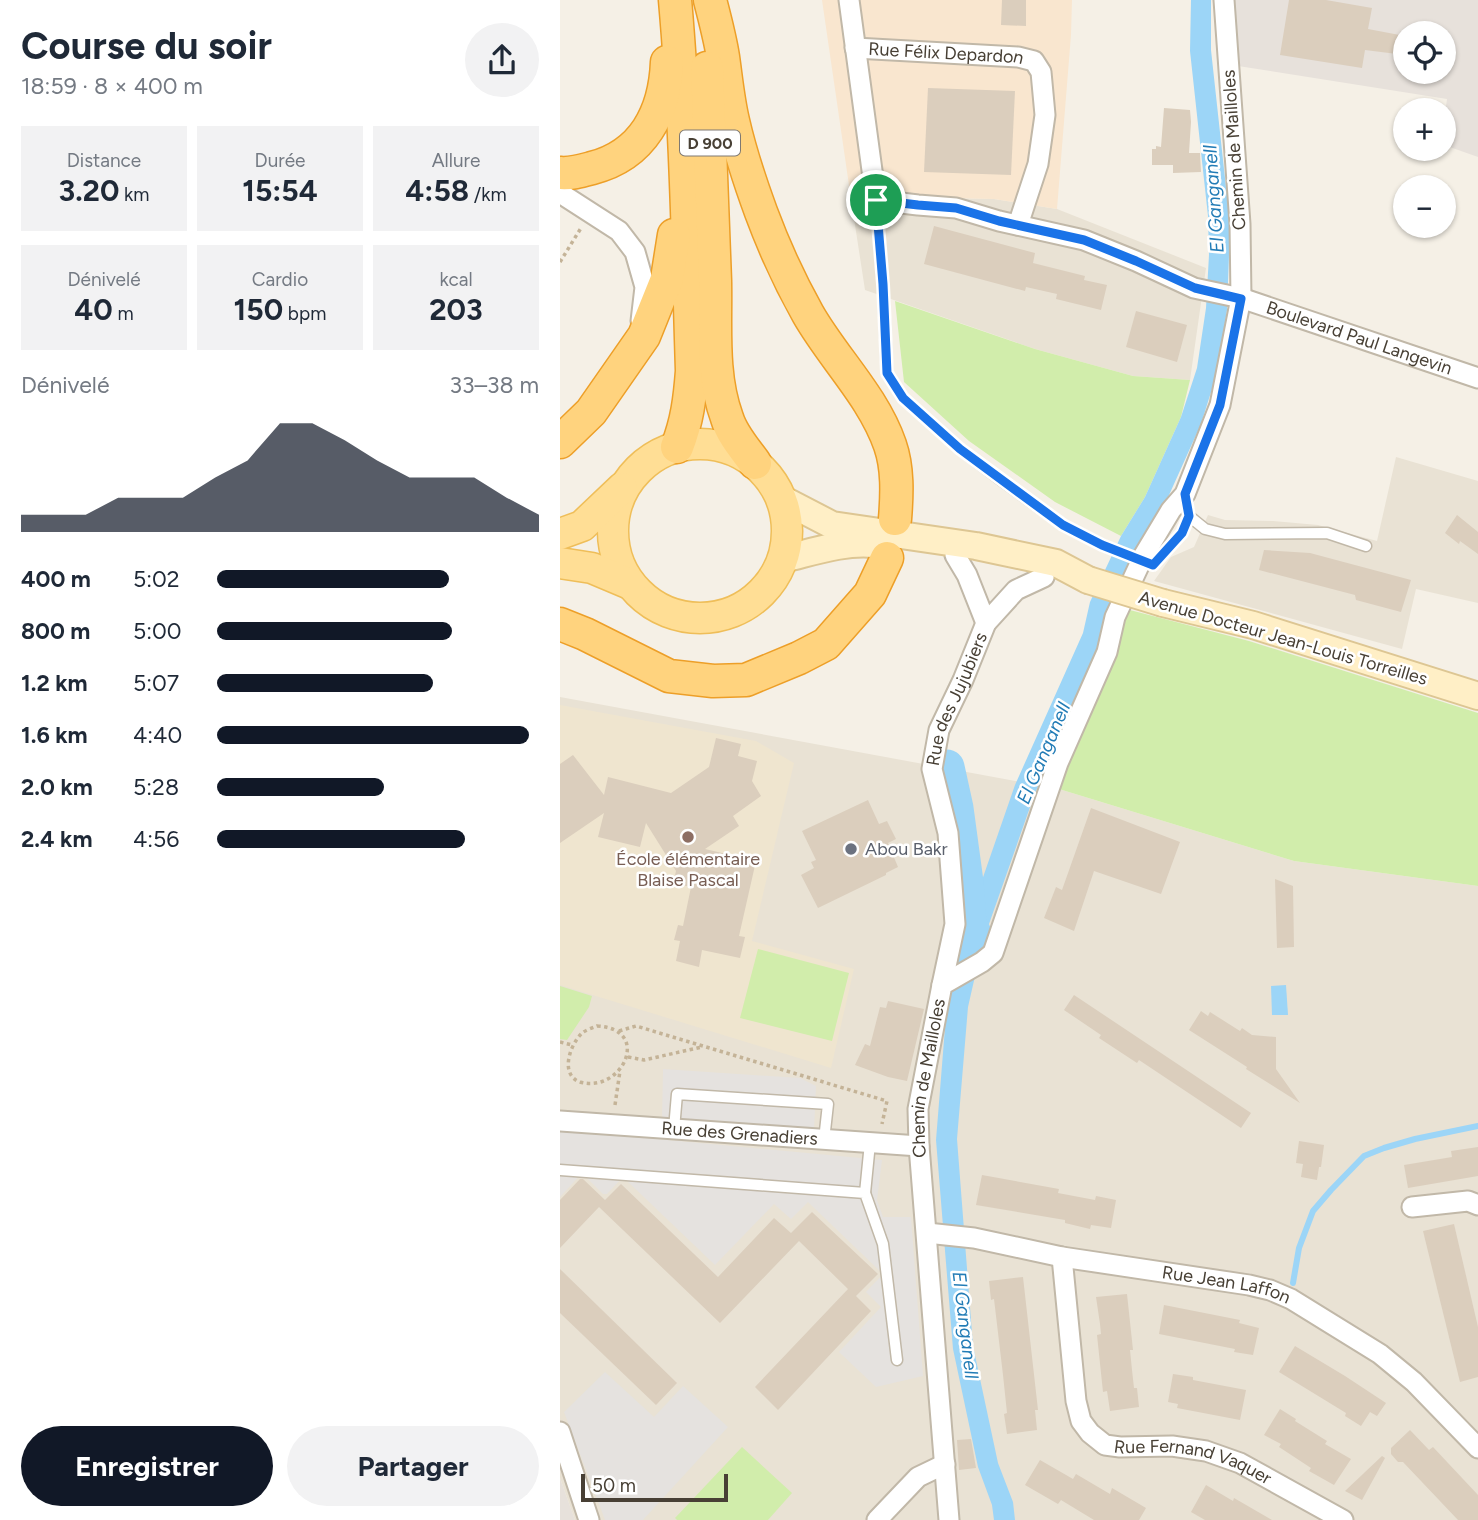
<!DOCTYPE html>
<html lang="fr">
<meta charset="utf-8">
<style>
:root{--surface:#fff;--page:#f2f2f3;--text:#1f2937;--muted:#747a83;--accent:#111827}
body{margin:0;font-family:Figtree,sans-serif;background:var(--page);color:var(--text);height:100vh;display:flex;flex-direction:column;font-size:26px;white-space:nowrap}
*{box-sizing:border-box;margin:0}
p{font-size:23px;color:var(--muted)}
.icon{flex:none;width:38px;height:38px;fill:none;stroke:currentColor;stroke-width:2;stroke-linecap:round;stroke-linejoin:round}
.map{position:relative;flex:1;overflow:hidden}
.sheet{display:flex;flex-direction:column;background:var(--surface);width:560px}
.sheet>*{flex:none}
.fabs{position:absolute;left:833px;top:21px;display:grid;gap:14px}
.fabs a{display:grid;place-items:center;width:63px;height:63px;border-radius:50%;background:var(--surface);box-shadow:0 2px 5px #0004;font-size:35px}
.scale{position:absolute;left:21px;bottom:18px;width:147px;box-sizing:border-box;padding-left:7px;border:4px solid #484035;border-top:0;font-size:19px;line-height:24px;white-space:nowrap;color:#484035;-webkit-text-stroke:5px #fff;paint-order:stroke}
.pin{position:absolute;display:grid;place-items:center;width:60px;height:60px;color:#fff;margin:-30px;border:4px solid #fff;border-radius:50%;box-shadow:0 2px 7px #0007}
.round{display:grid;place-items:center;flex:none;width:74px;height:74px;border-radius:37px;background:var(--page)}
.summary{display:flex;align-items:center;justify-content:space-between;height:119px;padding:0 21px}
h1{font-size:38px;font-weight:700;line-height:52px}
.stats{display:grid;grid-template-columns:repeat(3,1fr);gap:10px;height:119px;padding:7px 21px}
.stats div{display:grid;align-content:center;border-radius:0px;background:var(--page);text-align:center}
.stats b{font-size:30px;font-weight:700}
.stats small{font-size:19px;font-weight:400}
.stats p{font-size:19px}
.chart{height:196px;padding:14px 21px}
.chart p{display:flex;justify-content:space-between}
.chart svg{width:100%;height:126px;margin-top:7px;fill:var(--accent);opacity:.7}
.primary-button{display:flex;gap:14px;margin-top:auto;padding:14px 21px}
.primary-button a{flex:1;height:80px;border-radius:42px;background:var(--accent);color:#fff;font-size:28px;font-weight:700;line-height:80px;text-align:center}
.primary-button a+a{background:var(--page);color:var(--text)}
ul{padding:0 21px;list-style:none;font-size:23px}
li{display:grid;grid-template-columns:112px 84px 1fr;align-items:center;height:52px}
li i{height:18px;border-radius:9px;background:var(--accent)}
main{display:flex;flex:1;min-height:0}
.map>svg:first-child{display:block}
.residential{fill:#e9e2d4}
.commercial{fill:#f9e6cf}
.industrial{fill:#e7e1db;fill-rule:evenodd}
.education{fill:#efe5cf}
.green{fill:#d1edab}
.parking{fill:#e5e2df}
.water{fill:#9cd5f7}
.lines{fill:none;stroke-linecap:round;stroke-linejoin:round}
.stream{stroke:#9cd5f7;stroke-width:6}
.river{stroke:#9cd5f7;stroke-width:35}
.building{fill:#dbcebd}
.service-casing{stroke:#c1b8a8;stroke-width:13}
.minor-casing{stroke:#c1b8a8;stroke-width:23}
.secondary-casing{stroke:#ddc693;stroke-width:30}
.primary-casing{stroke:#efbe59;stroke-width:33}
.trunk-casing{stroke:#ed9f28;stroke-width:35}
.path{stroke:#c4b397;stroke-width:3.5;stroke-dasharray:3.5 3.5;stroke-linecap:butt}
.service{stroke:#fff;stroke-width:10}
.minor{stroke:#fff;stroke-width:19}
.secondary{stroke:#ffefc6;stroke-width:26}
.primary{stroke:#ffde95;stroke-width:30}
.trunk{stroke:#ffd37e;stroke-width:32}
.service-bridge-casing{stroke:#c1b8a8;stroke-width:13;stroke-linecap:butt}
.secondary-bridge-casing{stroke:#ddc693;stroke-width:30;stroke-linecap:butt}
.service-bridge{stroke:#fff;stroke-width:10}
.secondary-bridge{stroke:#ffefc6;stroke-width:26}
.route-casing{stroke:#fff;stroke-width:14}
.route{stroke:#1a73e8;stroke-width:9}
.education-dot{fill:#8d6e63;stroke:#fff;stroke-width:2.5}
.worship-dot{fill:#6b7280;stroke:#fff;stroke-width:2.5}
.labels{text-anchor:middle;stroke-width:5;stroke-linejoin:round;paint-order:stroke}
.shield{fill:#fff;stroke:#7f7972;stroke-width:2}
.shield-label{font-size:16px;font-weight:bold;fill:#484035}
.street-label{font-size:18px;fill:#484035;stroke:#fff}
.worship-label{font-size:18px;fill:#5b616d;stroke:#fff;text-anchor:start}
.education-label{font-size:18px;fill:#785e54;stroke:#fff}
.water-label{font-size:19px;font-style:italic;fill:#227cb6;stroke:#fff}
</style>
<main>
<section class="sheet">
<div class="summary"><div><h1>Course du soir</h1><p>18:59 · 8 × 400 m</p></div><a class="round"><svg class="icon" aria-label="share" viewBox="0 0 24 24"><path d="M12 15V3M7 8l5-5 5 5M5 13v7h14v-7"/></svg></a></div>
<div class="stats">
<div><p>Distance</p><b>3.20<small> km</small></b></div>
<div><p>Durée</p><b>15:54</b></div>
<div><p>Allure</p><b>4:58<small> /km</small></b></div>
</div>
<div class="stats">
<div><p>Dénivelé</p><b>40<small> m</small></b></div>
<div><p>Cardio</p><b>150<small> bpm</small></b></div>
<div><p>kcal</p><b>203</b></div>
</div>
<div class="chart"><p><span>Dénivelé</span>33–38 m</p>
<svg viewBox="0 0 160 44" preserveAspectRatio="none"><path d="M0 44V38L10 38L20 38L30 32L40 32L50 32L60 25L70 19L80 6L90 6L100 12L110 19L120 25L130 25L140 25L150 32L160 38V44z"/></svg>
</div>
<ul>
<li><b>400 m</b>5:02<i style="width:72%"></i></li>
<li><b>800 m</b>5:00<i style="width:73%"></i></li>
<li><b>1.2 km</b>5:07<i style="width:67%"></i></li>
<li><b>1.6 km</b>4:40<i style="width:97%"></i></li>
<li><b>2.0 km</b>5:28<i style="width:52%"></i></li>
<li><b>2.4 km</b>4:56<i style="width:77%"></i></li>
</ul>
<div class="primary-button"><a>Enregistrer</a><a>Partager</a></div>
</section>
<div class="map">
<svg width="918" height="1520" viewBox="0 0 918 1520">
<rect width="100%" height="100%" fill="#f5f0e6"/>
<g class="residential">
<polygon points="339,197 434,199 497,209 646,268 630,380 573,376 475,349 305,290 291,199"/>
<polygon points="836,457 918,481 918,603 856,589 842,649 594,581 611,557 634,547 648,515 665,520 713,521 758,525 817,541"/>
<polygon points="0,697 499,789 734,861 918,886 918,1520 15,1520 0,1478"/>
</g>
<polygon class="commercial" points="262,0 512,0 511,35 497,209 434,199 339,197 291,199"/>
<g class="industrial">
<path d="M674,0H918V157L884,145V122L887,99L678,66ZM845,33H884V72H845Z"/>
<polygon points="0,1478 15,1520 0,1520"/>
</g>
<polygon class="education" points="0,705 196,741 234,763 192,941 294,969 271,1068 0,985"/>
<g class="green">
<polygon points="335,301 475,349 573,376 630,380 621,417 585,497 561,536 495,502 409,441 344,382"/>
<polygon points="566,609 689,641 918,713 918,886 734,861 499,789 531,711"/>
<polygon points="198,949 289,973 272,1041 180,1018"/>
<polygon points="0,986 32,996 29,1007 7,1040 0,1039"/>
<polygon points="182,1447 232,1493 208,1520 117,1520 115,1518"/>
</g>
<g class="parking">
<polygon points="103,1069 240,1078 256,1086 254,1130 102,1123"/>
<polygon points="0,1130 322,1160 317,1200 323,1217 351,1217 363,1376 316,1387 279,1352 321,1307 306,1292 323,1274 248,1202 231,1219 214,1204 155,1265 63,1177 47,1194 43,1194 22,1173 0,1197"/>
<polygon points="45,1372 94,1417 123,1386 168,1427 83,1520 45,1520 4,1412"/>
</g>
<g class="water">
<polygon points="631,0 651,0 651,50 669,215 669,255 667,310 657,373 641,424 475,793 423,941 408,1007 397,1139 413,1346 438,1463 453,1502 455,1520 434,1520 432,1505 418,1467 393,1349 376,1140 387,1003 403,935 455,785 523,633 530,602 561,536 585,497 621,417 637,368 646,308 649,255 648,216 630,51"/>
<polygon points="726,985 728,1015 712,1015 711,986"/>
</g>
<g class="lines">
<polyline class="stream" points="733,1283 739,1248 753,1211 771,1190 804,1156 824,1148 855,1139 918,1126"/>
<polyline class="river" points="387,767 396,808 406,882 409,923 416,938"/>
</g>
<g class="building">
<polygon points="442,0 466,0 466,26 441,25"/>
<polygon points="729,0 766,0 812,8 808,29 845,36 845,55 805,50 802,68 720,55"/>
<polygon points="368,88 455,91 451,175 364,172"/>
<polygon points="604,108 630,110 631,122 629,153 640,153 641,172 613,173 613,165 592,165 592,149 596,149 596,146 601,147"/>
<polygon points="374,226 475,253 473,263 525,276 524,280 547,285 541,310 496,299 497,294 466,287 465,291 364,264"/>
<polygon points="576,311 627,325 617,362 566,347"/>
<polygon points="897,515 918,532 918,554 900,541 899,544 885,533"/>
<polygon points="704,550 750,553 851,580 841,612 796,600 795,595 699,570"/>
<polygon points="156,738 181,744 178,756 197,761 192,781 201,796 173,816 179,826 145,849 196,861 179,936 185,937 180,958 142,950 139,967 116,961 120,941 114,940 118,925 123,926 131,887 113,883 116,871 86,823 80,847 38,837 44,813 0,843 0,764 13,755 44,795 48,777 111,793 149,767"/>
<polygon points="308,800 319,824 327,821 336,839 328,843 338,867 326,873 326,875 258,908 241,875 254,868 251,862 256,860 242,831"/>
<polygon points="531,808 620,842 601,894 534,871 514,931 484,918 496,887 502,890"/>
<polygon points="715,879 733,886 734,947 717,948"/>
<polygon points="514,995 691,1113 681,1128 579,1060 577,1063 539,1038 541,1035 504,1010"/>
<polygon points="328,1001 364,1009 347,1081 328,1077 295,1065 305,1044 310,1046 320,1007 326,1008"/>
<polygon points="641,1011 648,1016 650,1012 680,1031 682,1028 692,1035 716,1037 716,1069 740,1103 686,1069 687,1067 629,1030"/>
<polygon points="739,1141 764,1145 761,1167 759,1167 757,1180 741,1177 743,1164 736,1163"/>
<polygon points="918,1147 918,1176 848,1188 844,1165 892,1157 891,1151"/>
<polygon points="422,1175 499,1189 498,1193 535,1200 536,1196 556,1200 551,1228 531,1225 530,1229 505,1223 505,1220 416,1205"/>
<polygon points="20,1179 23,1179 45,1200 61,1184 158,1277 214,1218 231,1233 252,1212 318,1274 296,1296 311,1311 218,1410 195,1387 288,1289 239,1241 160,1323 39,1207 0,1248 0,1200"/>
<polygon points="894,1224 918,1327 918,1377 900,1382 863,1231"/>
<polygon points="0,1269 117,1383 96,1405 0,1313"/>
<polygon points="463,1277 478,1410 475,1410 477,1430 447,1434 444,1414 447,1413 443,1375 434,1299 431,1300 429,1281"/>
<polygon points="567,1294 573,1350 570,1350 572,1370 574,1388 577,1388 579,1407 550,1411 547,1391 543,1392 537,1335 541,1334 540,1324 536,1297"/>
<polygon points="604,1305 680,1320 679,1323 699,1328 693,1355 674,1352 675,1349 599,1334"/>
<polygon points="735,1346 785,1376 826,1403 817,1416 810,1412 801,1426 785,1416 786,1413 719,1372"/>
<polygon points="613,1374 633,1377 633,1380 686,1390 680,1420 617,1408 618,1404 608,1402"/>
<polygon points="720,1409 736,1419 735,1421 767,1441 765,1444 791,1459 774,1485 749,1471 751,1468 719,1447 721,1444 704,1435"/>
<polygon points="850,1430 869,1450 873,1447 918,1495 918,1520 898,1520 843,1462 838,1462 831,1454 831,1448"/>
<polygon points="411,1439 416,1468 399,1470 397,1440"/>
<polygon points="822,1456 825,1458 802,1500 785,1491"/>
<polygon points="480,1460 513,1479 516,1474 550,1494 552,1488 586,1508 579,1520 534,1520 501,1500 498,1504 465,1485"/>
<polygon points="646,1485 673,1501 674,1498 712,1520 645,1520 631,1512"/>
</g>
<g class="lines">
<defs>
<g id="service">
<polyline points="316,200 323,284 327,373 343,398 400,449 441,480 503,525 542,545"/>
<polyline points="625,495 629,516 645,529 665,534 767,533 806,546"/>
<polyline points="593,565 622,533 629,516"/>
<polyline points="114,1129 117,1094 268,1104 264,1140"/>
<polyline points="0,1170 305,1193 323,1244 337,1360"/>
<polyline points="305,1193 310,1143"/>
</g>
<g id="minor">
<path id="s1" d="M289,0L316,200L358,205L396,208L439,221L524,240L576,261L634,288L681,298L918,378"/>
<path id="s2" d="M295,48L458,57L474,61L481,72L485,115L478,164L458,225"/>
<polyline points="0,193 59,231 75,252 85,287 81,321"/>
<polyline points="395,555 407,575 426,623"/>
<path id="s3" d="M382,985L395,924L388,833L372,769L379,730L403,680L426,623L456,590L484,577"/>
<path id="s4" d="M0,1121L359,1146"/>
<polyline points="852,1207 908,1201 918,1205"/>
<path id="s5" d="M367,1233L414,1238L502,1257L689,1285L710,1290L731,1299L820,1354L854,1382L918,1448"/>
<path id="s6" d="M502,1257L516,1401L521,1421L530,1433L545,1445L560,1447L612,1446L646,1451L680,1463L783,1520"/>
<polyline points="0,1432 29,1520"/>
<polyline points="317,1520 358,1477 385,1464"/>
<path id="s7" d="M389,1520L359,1146L358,1109L382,985L422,962L433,953L498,763L547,652L555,617L584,555L611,510L625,494L660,405L681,298L680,224L664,0"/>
</g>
<g id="secondary">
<polyline points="222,499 272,525 416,546 496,563 528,580"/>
<path d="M223,559C253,552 283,541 314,544"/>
<polyline points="603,603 693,625 918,696"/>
</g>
<g id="primary">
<circle cx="140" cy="531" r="87"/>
<polyline points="0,534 22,526 62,488"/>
<polyline points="0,563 32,568 70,584"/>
</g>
<g id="trunk">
<path d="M115,0C126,124 128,247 132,371C130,398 127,422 117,447"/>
<path d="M150,0C155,19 160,38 163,57C166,78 168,100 173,121C180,152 190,182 201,212C214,247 230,282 248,314C273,358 313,396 330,445C338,468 337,494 335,519"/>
<path d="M147,68C150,139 153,210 155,281C156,326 151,375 167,418C172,435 185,449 195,463"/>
<path d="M0,173C11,174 21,171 32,168C83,155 105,113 107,62"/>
<polyline points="0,442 31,412 84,336 107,279 114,235"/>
<polyline points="0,624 25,634 109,676 153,681 186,680 239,658 266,644 310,594 327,558"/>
</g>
</defs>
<use href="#service" class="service-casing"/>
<use href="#minor" class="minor-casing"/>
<use href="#secondary" class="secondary-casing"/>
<use href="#primary" class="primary-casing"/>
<use href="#trunk" class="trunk-casing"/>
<g class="path">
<polyline points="0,262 21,228"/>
<path d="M37,1026C93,1029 62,1094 20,1082C0,1075 9,1046 22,1033C26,1030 32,1028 37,1026Z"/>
<polyline points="59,1031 76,1026 327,1101 322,1124"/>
<polyline points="0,1042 12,1045"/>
<polyline points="68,1057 84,1060 142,1047"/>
<polyline points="55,1105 60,1071"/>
</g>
<use href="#service" class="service"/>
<use href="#minor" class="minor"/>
<use href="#secondary" class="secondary"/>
<use href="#primary" class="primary"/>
<use href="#trunk" class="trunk"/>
<defs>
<polyline id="service-bridge" points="542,545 593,565"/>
<polyline id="secondary-bridge" points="528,580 603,603"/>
</defs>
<use href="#service-bridge" class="service-bridge-casing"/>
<use href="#secondary-bridge" class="secondary-bridge-casing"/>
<use href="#service-bridge" class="service-bridge"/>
<use href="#secondary-bridge" class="secondary-bridge"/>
</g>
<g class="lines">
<defs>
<polygon id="route" points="316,200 358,205 396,208 439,221 524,240 576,261 635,288 681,299 660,405 625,494 629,516 622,533 593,565 542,545 503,525 400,449 343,398 327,373 323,284"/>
</defs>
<use href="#route" class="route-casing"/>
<use href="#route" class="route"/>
</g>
<circle class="education-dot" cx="128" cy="837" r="7"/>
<circle class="worship-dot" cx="291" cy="849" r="7"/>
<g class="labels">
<rect class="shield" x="120" y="130.5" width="60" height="25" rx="5"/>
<g class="shield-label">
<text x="150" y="149">D 900</text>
</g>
<g class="street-label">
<text dy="6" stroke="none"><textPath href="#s2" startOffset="91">Rue Félix Depardon</textPath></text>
<text transform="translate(674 150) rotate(-94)" y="6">Chemin de Mailloles</text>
<text dy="6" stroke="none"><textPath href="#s1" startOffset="707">Boulevard Paul Langevin</textPath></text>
<text transform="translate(723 638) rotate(16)" y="6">Avenue Docteur Jean-Louis Torreilles</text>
<text dy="6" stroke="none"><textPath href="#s3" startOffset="294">Rue des Jujubiers</textPath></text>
<text dy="6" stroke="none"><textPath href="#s7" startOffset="444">Chemin de Mailloles</textPath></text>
<text dy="6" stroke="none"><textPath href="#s4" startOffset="180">Rue des Grenadiers</textPath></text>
<text dy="6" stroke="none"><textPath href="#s5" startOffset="304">Rue Jean Laffon</textPath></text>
<text dy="6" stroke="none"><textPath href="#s6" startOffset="290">Rue Fernand Vaquer</textPath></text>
</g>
<g class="worship-label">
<text x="305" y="855">Abou Bakr</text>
</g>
<g class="education-label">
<text x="128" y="865">École élémentaire<tspan x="128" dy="21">Blaise Pascal</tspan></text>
</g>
<g class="water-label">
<text transform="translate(653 199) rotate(-94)" y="7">El Ganganell</text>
<text transform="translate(483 753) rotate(-67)" y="7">El Ganganell</text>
<text transform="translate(406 1325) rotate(83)" y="7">El Ganganell</text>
</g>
</g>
</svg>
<div class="fabs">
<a><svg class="icon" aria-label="locate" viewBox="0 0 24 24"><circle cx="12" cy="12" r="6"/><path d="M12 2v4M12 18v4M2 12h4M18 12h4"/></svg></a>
<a>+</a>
<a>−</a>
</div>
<div class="scale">50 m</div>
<div class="pin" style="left:316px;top:200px;background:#1e9e55"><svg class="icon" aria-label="arrive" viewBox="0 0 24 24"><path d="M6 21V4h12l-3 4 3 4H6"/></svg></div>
</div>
</main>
